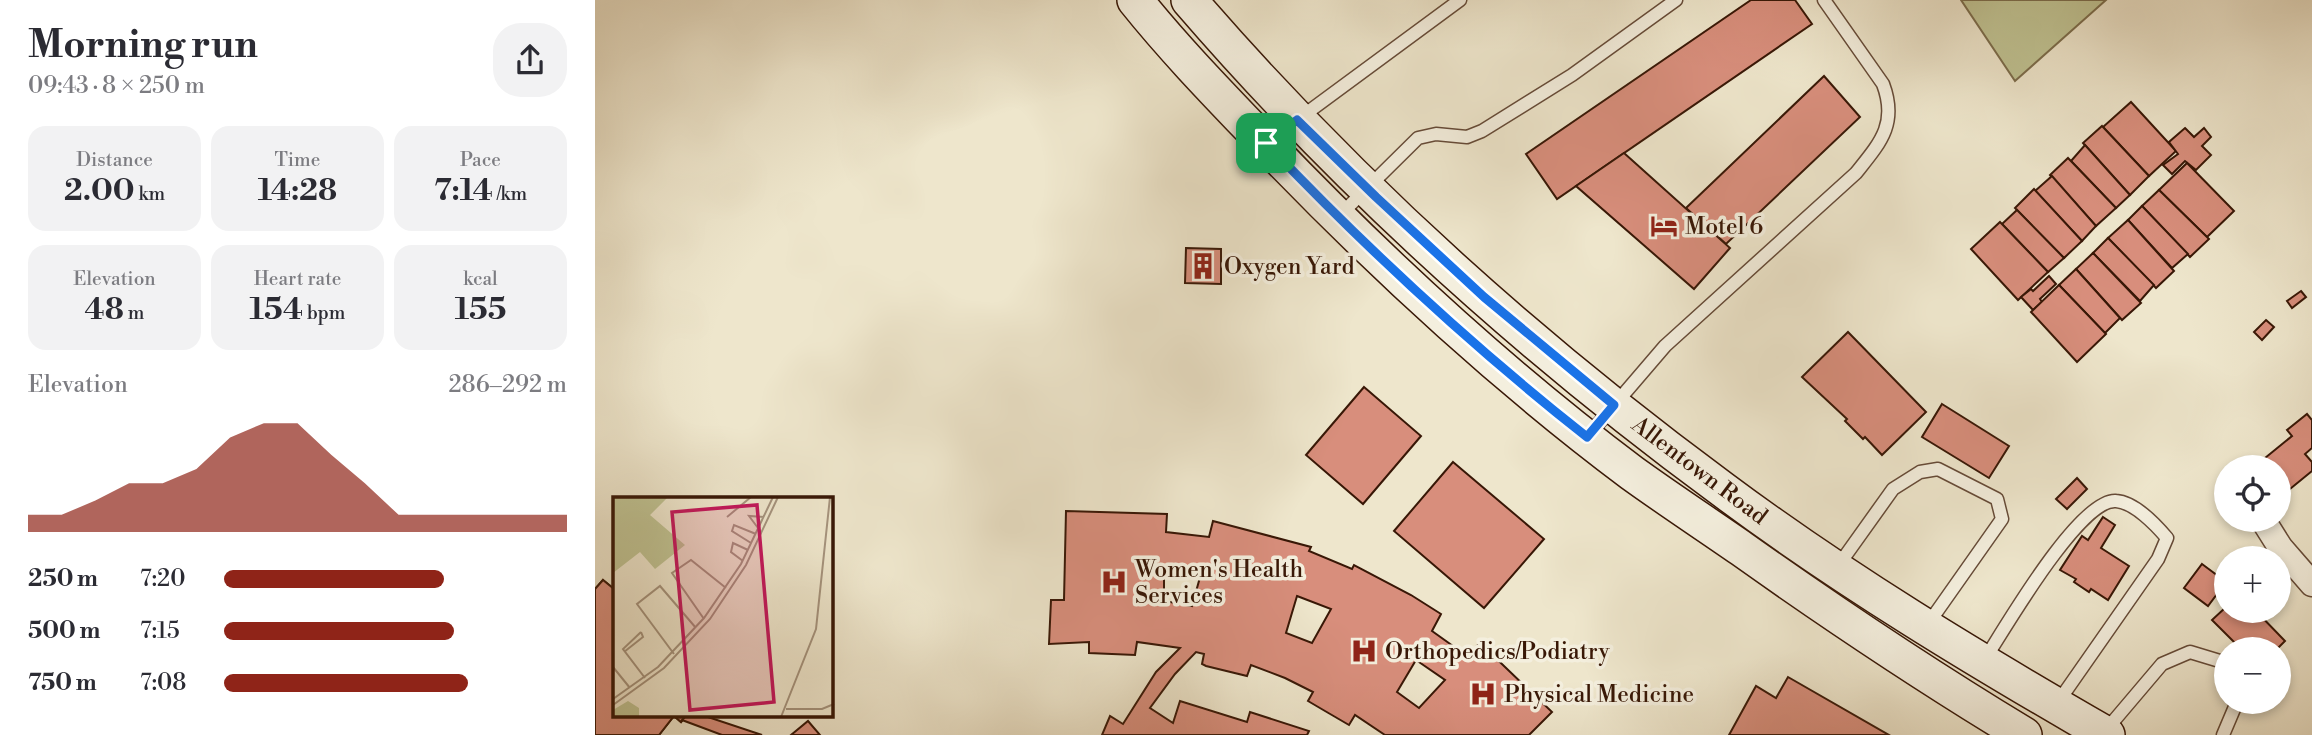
<!DOCTYPE html>
<meta charset="utf-8">
<style>
:root{--surface:#fff;--page:#f2f2f3;--text:#2b2b33;--muted:#7c7c81;--accent:#8f2418}
body{margin:0;font-family:"Libre Bodoni",serif;background:var(--page);color:var(--text);height:100vh;display:flex;flex-direction:column;font-size:26px;white-space:nowrap}
*{box-sizing:border-box;margin:0}
p{font-size:23px;color:var(--muted)}
.icon{flex:none;width:38px;height:38px;fill:none;stroke:currentColor;stroke-width:2;stroke-linecap:round;stroke-linejoin:round}
.map{position:relative;flex:1;overflow:hidden}
.panel{display:flex;flex-direction:column;background:var(--surface);width:595px}
.panel>*{flex:none}
.tools{position:absolute;left:1619px;top:455px;display:grid;gap:14px}
.tools a{display:grid;place-items:center;width:77px;height:77px;border-radius:50%;background:var(--surface);box-shadow:0 4px 10px #0003;font-size:35px}
.pin{position:absolute;display:grid;place-items:center;width:60px;height:60px;color:#fff;margin:-30px;border-radius:14px;box-shadow:0 4px 10px #0006}
.round{display:grid;place-items:center;flex:none;width:74px;height:74px;border-radius:28px;background:var(--page)}
.overview{display:flex;align-items:center;justify-content:space-between;height:119px;padding:0 28px}
h1{font-size:38px;font-weight:700;line-height:52px}
.figures{display:grid;grid-template-columns:repeat(3,1fr);gap:10px;height:119px;padding:7px 28px}
.figures div{display:grid;align-content:center;border-radius:18px;background:var(--page);text-align:center}
.figures b{font-size:30px;font-weight:700}
.figures small{font-size:19px;font-weight:400}
.figures p{font-size:19px}
.chart{height:196px;padding:14px 28px}
.chart p{display:flex;justify-content:space-between}
.chart svg{width:100%;height:126px;margin-top:7px;fill:var(--accent);opacity:.7}
ul{padding:0 28px;list-style:none;font-size:23px}
li{display:grid;grid-template-columns:112px 84px 1fr;align-items:center;height:52px}
li i{height:18px;border-radius:9px;background:var(--accent)}
main{display:flex;flex:1;min-height:0}
.map>svg:first-child{display:block}
.green{fill:#c0c393;stroke:#7c6d4c;stroke-width:2}
.building{fill:#d88e7c;stroke:#381706;stroke-width:2;fill-rule:evenodd}
.lines{fill:none;stroke-linecap:round;stroke-linejoin:round}
.service-casing{stroke:#664b38;stroke-width:15}
.minor-casing{stroke:#664b38;stroke-width:27}
.secondary-casing{stroke:#381706;stroke-width:38}
.service{stroke:#f4efde;stroke-width:12}
.minor{stroke:#f4efde;stroke-width:24}
.secondary{stroke:#f4efde;stroke-width:35}
.route-casing{stroke:#fff;stroke-width:14}
.route{stroke:#1a73e8;stroke-width:9}
.labels{text-anchor:middle;stroke-width:7;stroke-linejoin:round;paint-order:stroke}
.poi-label{font-size:23px;fill:#381706;stroke:#f4efde;text-anchor:start}
.street-label{font-size:23px;fill:#381706;stroke:#f4efde}
.inset-road{fill:none;stroke:#a5937d;stroke-width:2}
.view{fill:#c2185b;fill-opacity:0.15;stroke:#c2185b;stroke-width:3.5}
.inset-edge{fill:none;stroke:#381706;stroke-width:3.5}
</style>
<main>
<section class="panel">
<div class="overview"><div><h1>Morning run</h1><p>09:43 · 8 × 250 m</p></div><a class="round"><svg class="icon" aria-label="share" viewBox="0 0 24 24"><path d="M12 15V3M7 8l5-5 5 5M5 13v7h14v-7"/></svg></a></div>
<div class="figures">
<div><p>Distance</p><b>2.00<small> km</small></b></div>
<div><p>Time</p><b>14:28</b></div>
<div><p>Pace</p><b>7:14<small> /km</small></b></div>
</div>
<div class="figures">
<div><p>Elevation</p><b>48<small> m</small></b></div>
<div><p>Heart rate</p><b>154<small> bpm</small></b></div>
<div><p>kcal</p><b>155</b></div>
</div>
<div class="chart"><p><span>Elevation</span>286–292 m</p>
<svg viewBox="0 0 160 44" preserveAspectRatio="none"><path d="M0 44V38L10 38L20 33L30 27L40 27L50 22L60 11L70 6L80 6L90 17L100 27L110 38L120 38L130 38L140 38L150 38L160 38V44z"/></svg>
</div>
<ul>
<li><b>250 m</b>7:20<i style="width:64%"></i></li>
<li><b>500 m</b>7:15<i style="width:67%"></i></li>
<li><b>750 m</b>7:08<i style="width:71%"></i></li>
</ul>
</section>
<div class="map">
<svg width="1717" height="735" viewBox="0 0 1717 735">
<rect width="100%" height="100%" fill="#eee6cc"/>
<filter id="stains"><feTurbulence type="fractalNoise" baseFrequency=".00286" numOctaves="4"/><feColorMatrix values="0 0 0 0 .2 0 0 0 0 .09 0 0 0 0 .02 0 0 0 .5 -.17"/></filter>
<radialGradient id="worn" r=".72"><stop offset=".6" stop-color="#630" stop-opacity="0"/><stop offset="1" stop-color="#630" stop-opacity=".3"/></radialGradient>
<polygon class="green" points="1366,0 1511,0 1420,81"/>
<g class="building">
<polygon points="1156,0 1200,0 1217,24 962,199 931,154"/>
<polygon points="1229,76 1265,117 1131,244 1091,208"/>
<polygon points="1536,102 1581,151 1554,176 1508,127"/>
<polygon points="1507,126 1554,176 1535,195 1488,143"/>
<polygon points="1590,128 1599,137 1609,128 1616,137 1607,146 1616,155 1601,170 1590,161 1577,174 1568,165 1583,154 1574,142"/>
<polygon points="1490,145 1535,195 1521,208 1476,161"/>
<polygon points="1029,153 1135,248 1099,289 981,186"/>
<polygon points="1473,158 1521,208 1501,226 1455,175"/>
<polygon points="1592,163 1639,211 1612,237 1564,190"/>
<polygon points="1457,176 1501,226 1487,241 1440,191"/>
<polygon points="1439,189 1487,241 1469,258 1420,208"/>
<polygon points="1564,190 1614,239 1595,257 1547,206"/>
<polygon points="1547,206 1593,254 1577,268 1533,220"/>
<polygon points="1422,210 1469,258 1453,272 1407,224"/>
<polygon points="1533,220 1579,271 1561,288 1513,238"/>
<polygon points="1405,222 1453,272 1423,300 1376,249"/>
<polygon points="1513,238 1559,285 1545,301 1498,253"/>
<polygon points="591,248 626,249 626,284 590,283"/>
<polygon points="1498,253 1546,303 1527,320 1481,269"/>
<polygon points="1481,269 1525,318 1510,333 1464,285"/>
<polygon points="1454,276 1461,284 1445,299 1447,302 1438,310 1426,297 1436,289 1438,291"/>
<polygon points="1464,285 1511,334 1482,362 1436,312"/>
<polygon points="1706,291 1711,297 1697,308 1692,301"/>
<polygon points="1671,320 1679,327 1667,340 1659,332"/>
<polygon points="1253,332 1331,412 1287,455 1270,437 1268,439 1250,421 1252,419 1207,377"/>
<polygon points="769,387 826,436 768,504 711,455"/>
<polygon points="1347,404 1414,446 1394,478 1327,437"/>
<polygon points="1712,414 1717,420 1717,448 1710,454 1717,462 1717,471 1684,498 1684,467 1659,467 1697,436 1692,430"/>
<polygon points="858,462 949,539 889,608 799,531"/>
<polygon points="1482,478 1492,489 1472,509 1461,499"/>
<path d="M471,511L572,514L571,532L614,537L618,521L716,547L714,551L757,569L759,565L816,595L846,614L837,631L872,656L885,643L957,712L934,735H790L760,715L754,725L730,711L713,701L718,692L690,678L656,665L652,676L611,666L607,664L609,654L601,652L580,674L555,708L578,723L585,701L652,722L655,712L714,731L712,735H507L515,716L528,724L561,672L585,648L542,642L540,655L494,653V642L454,644L456,600H469ZM569,565L607,570L597,606L569,601ZM702,596L736,609L717,643L691,633ZM821,660L850,680L824,708L802,692Z"/>
<polygon points="1508,517 1520,525 1506,548 1534,566 1513,600 1496,589 1494,592 1479,582 1481,579 1465,570 1487,536 1493,540"/>
<polygon points="1607,564 1631,582 1613,606 1589,588"/>
<polygon points="8,580 19,589 19,716 91,716 86,722 79,716 64,735 0,735 0,589"/>
<polygon points="8,580 19,589 19,716 91,716 86,722 79,716 64,735 0,735 0,589"/>
<polygon points="1631,607 1631,611 1661,611 1690,641 1682,649 1646,649 1617,620"/>
<polygon points="1193,677 1294,735 1134,735 1161,686 1181,698"/>
<polygon points="91,716 110,716 167,735 127,735 87,720"/>
<polygon points="213,721 225,735 196,735"/>
</g>
<g class="lines">
<defs>
<g id="service">
<polyline points="671,143 865,0"/>
<polyline points="745,215 823,138 841,134 872,137 887,131 977,75 1081,0"/>
<path d="M992,437L1070,346L1261,173C1285,143 1303,124 1288,84L1229,0"/>
<polyline points="1243,566 1298,489 1325,472 1343,469 1402,499 1407,519 1333,624"/>
<path d="M1390,659C1410,628 1485,498 1521,501C1539,502 1561,525 1572,538L1563,559L1461,705"/>
<polyline points="1511,730 1567,664 1595,652 1628,662 1631,665"/>
<polyline points="1628,735 1642,702"/>
</g>
<polyline id="minor" points="1668,520 1685,547 1717,584"/>
<g id="secondary">
<path d="M540,0C580,50 625,96 669,142C783,261 905,374 1037,473C1073,499 1111,524 1147,549C1240,615 1333,677 1429,735"/>
<path d="M594,0C751,182 933,346 1127,489C1249,580 1380,659 1512,735"/>
</g>
</defs>
<use href="#service" class="service-casing"/>
<use href="#minor" class="minor-casing"/>
<use href="#secondary" class="secondary-casing"/>
<use href="#service" class="service"/>
<use href="#minor" class="minor"/>
<use href="#secondary" class="secondary"/>
</g>
<g class="lines">
<defs>
<path id="route" d="M702,120L781,197L889,297L1019,405L992,437C878,347 771,248 671,143Z"/>
</defs>
<use href="#route" class="route-casing"/>
<use href="#route" class="route"/>
</g>
<defs>
<symbol id="hotel-bare" viewBox="-9 -9 18 18"><path d="M-6-4.5h1.5V1H6V5H4.5V3h-9V5H-6ZM-4 0a1.8 1.8 0 1 1 3.6 0ZM.5 0V-2.5h3Q6-2.5 6 0Z" fill="#8f2418" stroke="#f4efde" stroke-width="2.5" paint-order="stroke"/></symbol>
<symbol id="building-bare" viewBox="-9 -9 18 18"><path d="M-4-6H4V6H1V3H-1V6H-4ZM-2.5-4.3h1.7v1.8h-1.7ZM.8-4.3h1.7v1.8H.8ZM-2.5-1h1.7V.8h-1.7ZM.8-1h1.7V.8H.8Z" fill="#8f2418" stroke="#f4efde" stroke-width="2.5" paint-order="stroke"/></symbol>
<symbol id="hospital-bare" viewBox="-9 -9 18 18"><path d="M-5-5h3v3.5h4V-5h3V5h-3V1.5h-4V5h-3Z" fill="#8f2418" stroke="#f4efde" stroke-width="2.5" paint-order="stroke"/></symbol>
</defs>
<g fill-rule="evenodd">
<use href="#hotel-bare" x="1050" y="207" width="38" height="38"/>
<use href="#building-bare" x="589" y="247" width="38" height="38"/>
<use href="#hospital-bare" x="500" y="563" width="38" height="38"/>
<use href="#hospital-bare" x="750" y="632" width="38" height="38"/>
<use href="#hospital-bare" x="869" y="675" width="38" height="38"/>
</g>
<g class="labels">
<g class="poi-label">
<text x="1090" y="234">Motel 6</text>
<text x="629" y="274">Oxygen Yard</text>
<text x="540" y="577">Women's Health<tspan x="540" dy="26">Services</tspan></text>
<text x="790" y="659">Orthopedics/Podiatry</text>
<text x="909" y="702">Physical Medicine</text>
</g>
<g class="street-label">
<text transform="translate(1105 470) rotate(37)" y="8">Allentown Road</text>
</g>
</g>
<g transform="translate(18 497)">
<rect width="220" height="220" fill="#eee6cc"/>
<path d="M0,0H55L37,18L72,48L42,72L27,55L0,76ZM15,204L26,211V220H0V213Z" fill="#c0c393"/>
<path class="inset-road" d="M114,20L138,0M145,31L136,19L151,20M138,46L119,34L121,28L143,37M130,64L118,55L120,46L135,53M91,122L59,76L78,63L113,91M28,135L10,152L32,181M11,155L30,140L28,135M61,157L24,107L47,89L83,131M0,170L17,191M0,202L45,170L91,121L128,67L160,0M0,208L51,171L97,122L133,68L165,0M173,212H209L221,207M168,220L203,132L217,0"/>
<path class="view" d="M144,8L161,205L77,213L59,15Z"/>
<rect width="220" height="220" class="inset-edge"/>
</g>
<rect width="100%" height="100%" filter="url(#stains)"/>
<rect width="100%" height="100%" fill="url(#worn)"/>
</svg>
<div class="tools">
<a><svg class="icon" aria-label="locate" viewBox="0 0 24 24"><circle cx="12" cy="12" r="6"/><path d="M12 2v4M12 18v4M2 12h4M18 12h4"/></svg></a>
<a>+</a>
<a>−</a>
</div>
<div class="pin" style="left:671px;top:143px;background:#1e9e55"><svg class="icon" aria-label="arrive" viewBox="0 0 24 24"><path d="M6 21V4h12l-3 4 3 4H6"/></svg></div>
</div>
</main>
